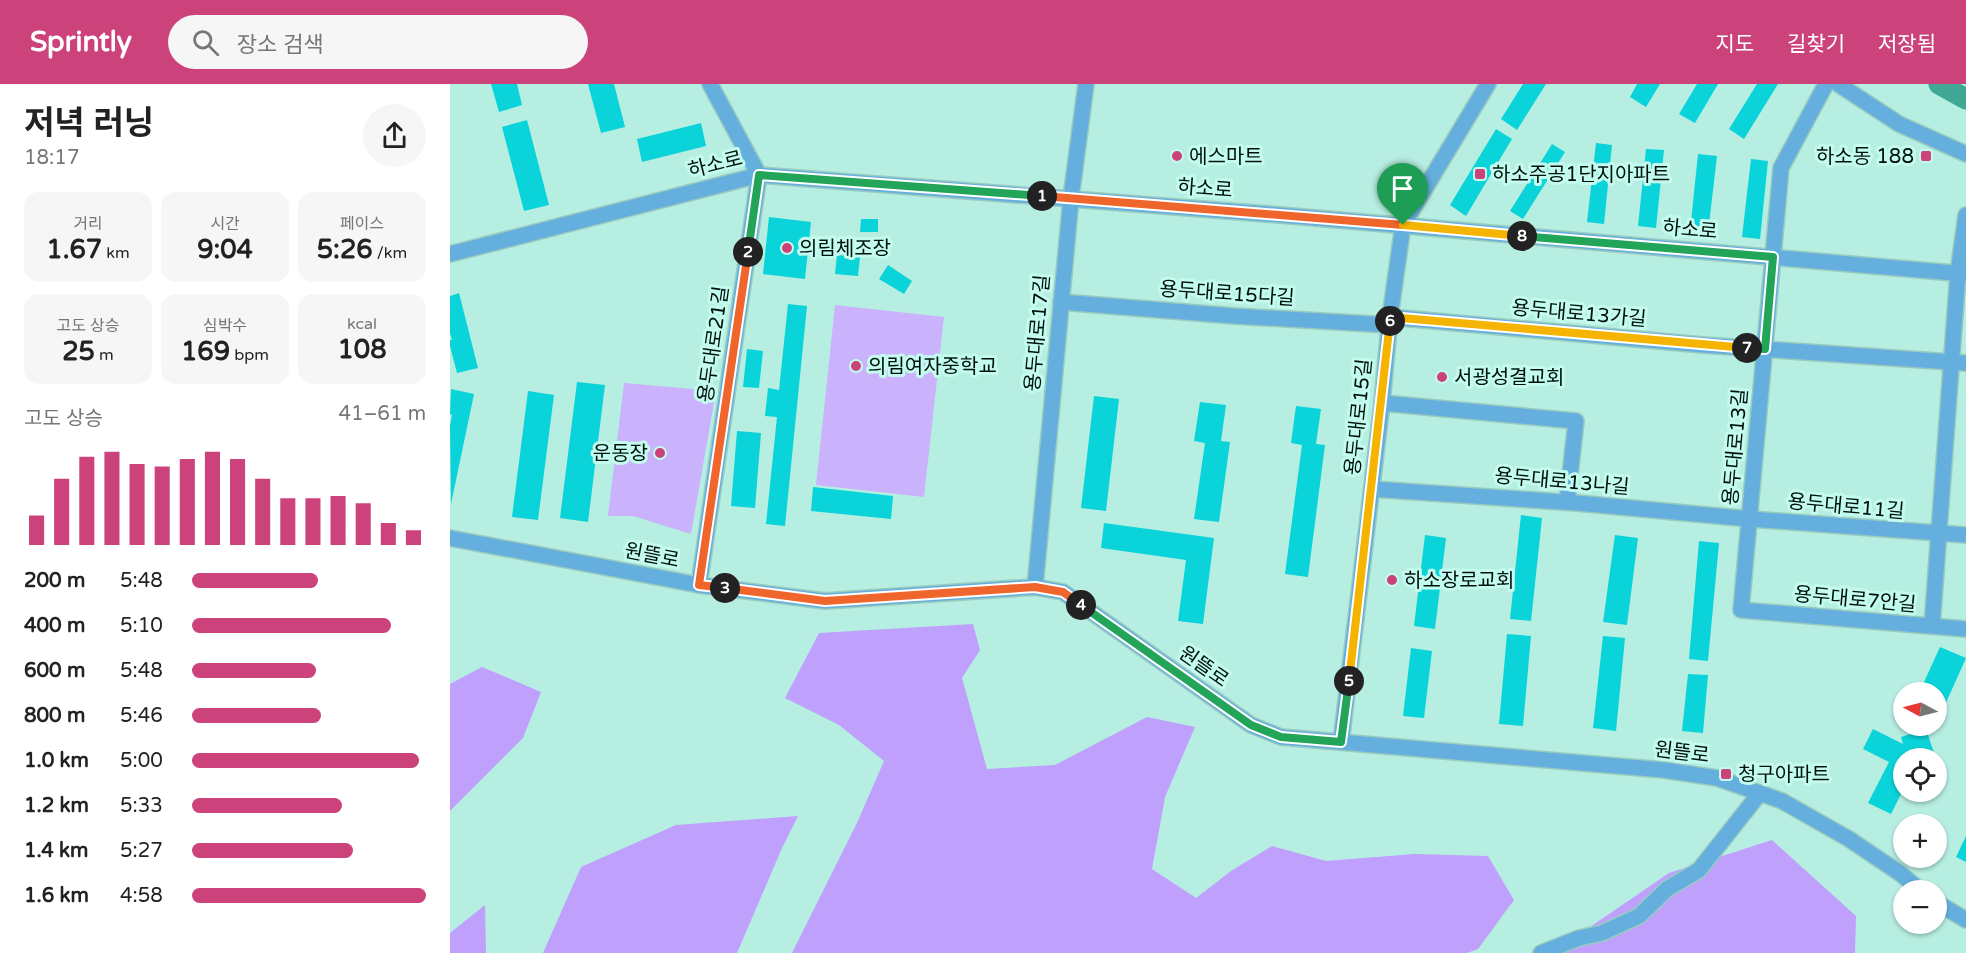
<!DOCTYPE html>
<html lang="ko">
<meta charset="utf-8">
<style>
:root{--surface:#fff;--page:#f6f6f6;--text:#222;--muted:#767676;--accent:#cc437c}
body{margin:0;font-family:"Varela Round","Noto Sans KR",sans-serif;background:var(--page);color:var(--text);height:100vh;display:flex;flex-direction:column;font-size:22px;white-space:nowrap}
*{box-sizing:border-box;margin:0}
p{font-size:20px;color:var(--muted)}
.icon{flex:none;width:33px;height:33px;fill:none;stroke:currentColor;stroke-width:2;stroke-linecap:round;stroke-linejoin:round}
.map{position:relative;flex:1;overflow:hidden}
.side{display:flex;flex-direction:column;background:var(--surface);width:450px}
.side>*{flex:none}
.needle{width:39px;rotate:277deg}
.controls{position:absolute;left:1443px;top:598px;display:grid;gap:12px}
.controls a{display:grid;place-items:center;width:54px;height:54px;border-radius:50%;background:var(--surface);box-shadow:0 2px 4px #0004;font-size:30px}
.pin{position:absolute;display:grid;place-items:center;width:51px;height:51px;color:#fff;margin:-62px -26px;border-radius:50% 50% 50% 0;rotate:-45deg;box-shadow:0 0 6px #0007}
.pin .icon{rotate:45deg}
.km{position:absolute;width:30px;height:30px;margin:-15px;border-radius:50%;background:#222;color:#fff;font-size:16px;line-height:30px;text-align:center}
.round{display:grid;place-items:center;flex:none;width:63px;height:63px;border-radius:32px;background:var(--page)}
.summary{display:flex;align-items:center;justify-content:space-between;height:102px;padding:0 24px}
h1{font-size:33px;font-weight:700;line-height:45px}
.figures{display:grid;grid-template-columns:repeat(3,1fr);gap:9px;height:102px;padding:6px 24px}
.figures div{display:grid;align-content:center;border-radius:15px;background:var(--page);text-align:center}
.figures b{font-size:26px;font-weight:700}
.figures small{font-size:16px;font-weight:400}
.figures p{font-size:16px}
.chart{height:168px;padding:12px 24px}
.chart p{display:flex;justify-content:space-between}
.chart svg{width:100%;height:108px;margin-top:6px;stroke:var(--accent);stroke-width:6}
ul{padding:0 24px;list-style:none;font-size:20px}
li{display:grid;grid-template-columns:96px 72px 1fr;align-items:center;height:45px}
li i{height:15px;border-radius:8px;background:var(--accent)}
header{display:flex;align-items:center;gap:36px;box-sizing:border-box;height:84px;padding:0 30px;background:var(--accent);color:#fff}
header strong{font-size:28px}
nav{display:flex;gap:33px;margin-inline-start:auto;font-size:21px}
.search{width:420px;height:54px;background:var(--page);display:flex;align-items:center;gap:15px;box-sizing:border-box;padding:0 21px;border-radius:33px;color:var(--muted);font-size:22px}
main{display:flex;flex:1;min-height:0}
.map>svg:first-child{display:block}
.green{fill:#cab3fc}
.forest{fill:#bfa0fd}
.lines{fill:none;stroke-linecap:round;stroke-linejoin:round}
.river{stroke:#3fa793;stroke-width:21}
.building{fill:#0ad3d9}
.minor-casing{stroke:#99cbbf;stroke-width:18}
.minor{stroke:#64afde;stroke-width:15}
.split-1-casing{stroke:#fff;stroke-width:12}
.split-2-casing{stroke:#fff;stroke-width:12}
.split-3-casing{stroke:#fff;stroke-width:12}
.split-4-casing{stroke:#fff;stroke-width:12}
.split-5-casing{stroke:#fff;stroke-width:12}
.split-6-casing{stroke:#fff;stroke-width:12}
.split-7-casing{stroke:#fff;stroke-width:12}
.split-8-casing{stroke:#fff;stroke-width:12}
.split-9-casing{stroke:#fff;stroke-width:12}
.split-1{stroke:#f0652b;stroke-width:8}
.split-2{stroke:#22a559;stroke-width:8}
.split-3{stroke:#f0652b;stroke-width:8}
.split-4{stroke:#f0652b;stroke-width:8}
.split-5{stroke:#22a559;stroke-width:8}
.split-6{stroke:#f5b400;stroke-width:8}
.split-7{stroke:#f5b400;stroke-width:8}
.split-8{stroke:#22a559;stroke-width:8}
.split-9{stroke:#f5b400;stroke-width:8}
.poi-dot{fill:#cc437c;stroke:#c3fcee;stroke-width:2}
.labels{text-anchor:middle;stroke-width:6;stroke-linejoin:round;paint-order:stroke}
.poi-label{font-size:20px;fill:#00110d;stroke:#c3fcee;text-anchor:start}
.street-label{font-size:20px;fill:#00110d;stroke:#c3fcee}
</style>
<header>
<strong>Sprintly</strong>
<div class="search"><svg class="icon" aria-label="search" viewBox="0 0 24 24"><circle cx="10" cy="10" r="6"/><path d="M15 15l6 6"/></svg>장소 검색</div>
<nav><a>지도</a><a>길찾기</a><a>저장됨</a></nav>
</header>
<main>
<section class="side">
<div class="summary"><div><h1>저녁 러닝</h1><p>18:17</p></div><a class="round"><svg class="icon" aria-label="share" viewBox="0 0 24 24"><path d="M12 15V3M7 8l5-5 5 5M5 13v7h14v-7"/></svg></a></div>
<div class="figures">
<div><p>거리</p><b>1.67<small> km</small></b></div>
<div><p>시간</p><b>9:04</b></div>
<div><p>페이스</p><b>5:26<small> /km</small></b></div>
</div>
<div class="figures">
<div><p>고도 상승</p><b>25<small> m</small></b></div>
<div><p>심박수</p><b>169<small> bpm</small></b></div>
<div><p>kcal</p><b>108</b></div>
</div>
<div class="chart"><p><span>고도 상승</span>41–61 m</p>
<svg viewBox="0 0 160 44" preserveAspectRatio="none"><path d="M5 44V32M15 44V17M25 44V8M35 44V6M45 44V11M55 44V12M65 44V9M75 44V6M85 44V9M95 44V17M105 44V25M115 44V25M125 44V24M135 44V27M145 44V35M155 44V38"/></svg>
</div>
<ul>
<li><b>200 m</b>5:48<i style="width:54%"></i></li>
<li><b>400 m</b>5:10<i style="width:85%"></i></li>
<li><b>600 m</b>5:48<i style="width:53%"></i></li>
<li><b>800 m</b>5:46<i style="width:55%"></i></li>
<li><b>1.0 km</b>5:00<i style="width:97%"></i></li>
<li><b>1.2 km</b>5:33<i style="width:64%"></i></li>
<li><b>1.4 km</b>5:27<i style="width:69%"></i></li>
<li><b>1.6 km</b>4:58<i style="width:100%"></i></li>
</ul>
</section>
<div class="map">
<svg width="1516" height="869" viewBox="0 0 1516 869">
<rect width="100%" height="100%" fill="#b6eee1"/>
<g class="green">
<polygon points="385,221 494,233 474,413 366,401"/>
<polygon points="174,299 266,307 241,450 183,432 158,432"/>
</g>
<g class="forest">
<polygon points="523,540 530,566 512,594 537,685 605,681 697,633 745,643 715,713 702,785 746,814 781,787 822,762 876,777 964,770 1038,772 1064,816 1028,865 1017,869 342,869 407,739 434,677 389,641 335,614 369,549"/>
<polygon points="32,583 91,608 73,654 0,727 0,600"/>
<polygon points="348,732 332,764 287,869 93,869 131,783 226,741"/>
<polygon points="1322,756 1406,832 1405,869 1102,869 1219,789"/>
<polygon points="35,821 36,869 0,869 0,849"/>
</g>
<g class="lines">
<polyline class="river" points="1489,0 1516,15"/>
</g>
<g class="building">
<polygon points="41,0 67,0 72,21 49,28"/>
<polygon points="138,0 164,0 175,43 151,49"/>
<polygon points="1073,0 1096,0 1067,46 1051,35"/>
<polygon points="1187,0 1210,0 1196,23 1180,13"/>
<polygon points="1247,0 1268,0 1245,39 1229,30"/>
<polygon points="1307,0 1328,0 1294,55 1279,45"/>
<polygon points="77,36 99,121 74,127 52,43"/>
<polygon points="251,39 256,62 192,78 187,55"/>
<polygon points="1046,45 1062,55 1016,132 1000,121"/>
<polygon points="1146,59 1162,61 1154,140 1137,138"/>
<polygon points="1102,60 1115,68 1073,135 1060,127"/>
<polygon points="1196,65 1214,66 1206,144 1188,142"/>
<polygon points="1248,70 1267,72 1258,149 1240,147"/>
<polygon points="1301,75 1318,77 1310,155 1292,153"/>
<polygon points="319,133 361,138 355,195 313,190"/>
<polygon points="411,135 428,135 428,148 410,148"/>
<polygon points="387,171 410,173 408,192 385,190"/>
<polygon points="438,181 462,197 454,210 429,195"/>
<polygon points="9,209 28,284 7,289 0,262 0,256 2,256 0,249 0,212"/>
<polygon points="338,220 357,222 335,442 316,440 327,333 315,332 318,304 329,306"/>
<polygon points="297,265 313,267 309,304 293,303"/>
<polygon points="127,298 155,301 138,438 110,434"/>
<polygon points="1,305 24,310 1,420 0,342 2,331 0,330"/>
<polygon points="78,307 104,311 88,436 62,433"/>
<polygon points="644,312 669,315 656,427 631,424"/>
<polygon points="750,318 776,321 771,357 780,358 769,438 744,435 755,359 744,357"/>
<polygon points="846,322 871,325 866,360 875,361 858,493 835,490 852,361 841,359"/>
<polygon points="287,347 311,349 305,424 281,422"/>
<polygon points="363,403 443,412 441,435 361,427"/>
<polygon points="1071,431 1092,434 1081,537 1060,535"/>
<polygon points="654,439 764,454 753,540 728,537 736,476 651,464"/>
<polygon points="975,451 996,454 985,545 964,542"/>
<polygon points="1165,451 1188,454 1177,541 1153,538"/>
<polygon points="1249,457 1269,459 1258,577 1239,575"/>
<polygon points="1057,550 1081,552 1073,642 1049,640"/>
<polygon points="1153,552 1175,554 1166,647 1143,644"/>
<polygon points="1490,563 1516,574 1490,632 1486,630 1486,609 1469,609"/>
<polygon points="961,564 982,567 974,634 953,632"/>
<polygon points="1238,590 1258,591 1253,649 1232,647"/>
<polygon points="1423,645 1453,660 1451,653 1476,645 1486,675 1454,675 1454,704 1441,730 1418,719 1439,678 1413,665"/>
<polygon points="1516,752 1516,778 1506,773"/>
</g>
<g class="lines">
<defs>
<g id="minor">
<polyline points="1376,0 1331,84 1291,526 1516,545"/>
<polyline points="1388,0 1449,40 1516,70"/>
<polyline points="0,170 309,91 830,131 1516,190"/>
<polyline points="611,218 784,232 939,241"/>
<polyline points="940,233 1253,261 1516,279"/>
<polyline points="932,319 1126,337 1117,418"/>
<polyline points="922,405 1127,419 1300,435 1516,451"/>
<polyline points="0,454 249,501 375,517 585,503 613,508 801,641 831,653 1214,686 1267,694 1332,717 1399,755 1451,790 1471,807"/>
<polyline points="249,501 309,91 260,0"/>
<polyline points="585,503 621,114 636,0"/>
<polyline points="1482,542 1508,189 1516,131"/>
<polyline points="891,658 932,319 940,233 953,141 1038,0"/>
<polyline points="1486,818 1516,836"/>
<polyline points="1091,869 1129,854 1152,849 1189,832 1217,805 1249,786 1310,709"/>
</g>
</defs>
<use href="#minor" class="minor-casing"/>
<use href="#minor" class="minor"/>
</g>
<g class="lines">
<defs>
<polyline id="split-1" points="592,112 953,141"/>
<polyline id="split-2" points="298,168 309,91 592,112"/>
<polyline id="split-3" points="275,504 249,501 298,168"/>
<polyline id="split-4" points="275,504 375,517 585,503 613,508 631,521"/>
<polyline id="split-5" points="631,521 801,641 831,653 891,658 899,597"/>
<polyline id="split-6" points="899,597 940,237"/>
<polyline id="split-7" points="940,237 940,233 1297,264"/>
<polyline id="split-8" points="1072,152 1323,173 1315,265 1297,264"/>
<polyline id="split-9" points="953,141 1072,152"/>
</defs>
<use href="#split-1" class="split-1-casing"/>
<use href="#split-2" class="split-2-casing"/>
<use href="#split-3" class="split-3-casing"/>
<use href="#split-4" class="split-4-casing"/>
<use href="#split-5" class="split-5-casing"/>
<use href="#split-6" class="split-6-casing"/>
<use href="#split-7" class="split-7-casing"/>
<use href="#split-8" class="split-8-casing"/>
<use href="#split-9" class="split-9-casing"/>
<use href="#split-1" class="split-1"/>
<use href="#split-2" class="split-2"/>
<use href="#split-3" class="split-3"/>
<use href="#split-4" class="split-4"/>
<use href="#split-5" class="split-5"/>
<use href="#split-6" class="split-6"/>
<use href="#split-7" class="split-7"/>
<use href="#split-8" class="split-8"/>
<use href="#split-9" class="split-9"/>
</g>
<g class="poi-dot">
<circle cx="727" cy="72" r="6"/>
<rect x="1470" y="66" width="12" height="12" rx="3"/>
<rect x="1024" y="84" width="12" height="12" rx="3"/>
<circle cx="337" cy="164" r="6"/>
<circle cx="406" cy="282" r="6"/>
<circle cx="992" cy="293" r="6"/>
<circle cx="210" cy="369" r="6"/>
<circle cx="942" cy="496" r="6"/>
<rect x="1270" y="684" width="12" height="12" rx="3"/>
</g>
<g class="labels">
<g class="poi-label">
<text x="739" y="79">에스마트</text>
<text x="1464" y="79" text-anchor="end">하소동 188</text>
<text x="1042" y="97">하소주공1단지아파트</text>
<text x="349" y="171">의림체조장</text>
<text x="418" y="289">의림여자중학교</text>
<text x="1004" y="300">서광성결교회</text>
<text x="198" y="376" text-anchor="end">운동장</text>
<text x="954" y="503">하소장로교회</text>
<text x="1288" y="697">청구아파트</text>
</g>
<g class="street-label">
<text transform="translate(265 80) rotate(-14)" y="7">하소로</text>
<text transform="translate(755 104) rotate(4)" y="7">하소로</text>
<text transform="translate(1240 145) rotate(5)" y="7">하소로</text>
<text transform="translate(777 209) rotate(4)" y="7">용두대로15다길</text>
<text transform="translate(1129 229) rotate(5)" y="7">용두대로13가길</text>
<text transform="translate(587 249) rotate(-85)" y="7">용두대로17길</text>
<text transform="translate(263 260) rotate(-82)" y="7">용두대로21길</text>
<text transform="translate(908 333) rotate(-84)" y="7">용두대로15길</text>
<text transform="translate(1285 363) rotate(-85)" y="7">용두대로13길</text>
<text transform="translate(1112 397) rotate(5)" y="7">용두대로13나길</text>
<text transform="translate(1396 422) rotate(5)" y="7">용두대로11길</text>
<text transform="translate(202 471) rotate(11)" y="7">원뜰로</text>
<text transform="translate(1405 515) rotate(5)" y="7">용두대로7안길</text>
<text transform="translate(754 582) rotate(35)" y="7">원뜰로</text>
<text transform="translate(1232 668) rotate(7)" y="7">원뜰로</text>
</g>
</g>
</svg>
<div class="controls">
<a><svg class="needle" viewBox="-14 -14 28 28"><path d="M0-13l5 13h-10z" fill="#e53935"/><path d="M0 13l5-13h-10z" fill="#767676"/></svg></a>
<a><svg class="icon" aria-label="locate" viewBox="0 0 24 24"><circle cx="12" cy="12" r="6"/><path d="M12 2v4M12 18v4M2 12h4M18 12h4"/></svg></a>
<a>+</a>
<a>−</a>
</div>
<div class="pin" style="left:953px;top:141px;background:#1e9e55"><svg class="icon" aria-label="arrive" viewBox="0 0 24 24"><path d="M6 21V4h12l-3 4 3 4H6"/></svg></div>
<b class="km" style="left:592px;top:112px">1</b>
<b class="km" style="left:298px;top:168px">2</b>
<b class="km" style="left:275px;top:504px">3</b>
<b class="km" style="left:631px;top:521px">4</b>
<b class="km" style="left:899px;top:597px">5</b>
<b class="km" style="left:940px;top:237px">6</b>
<b class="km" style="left:1297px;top:264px">7</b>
<b class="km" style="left:1072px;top:152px">8</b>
</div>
</main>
